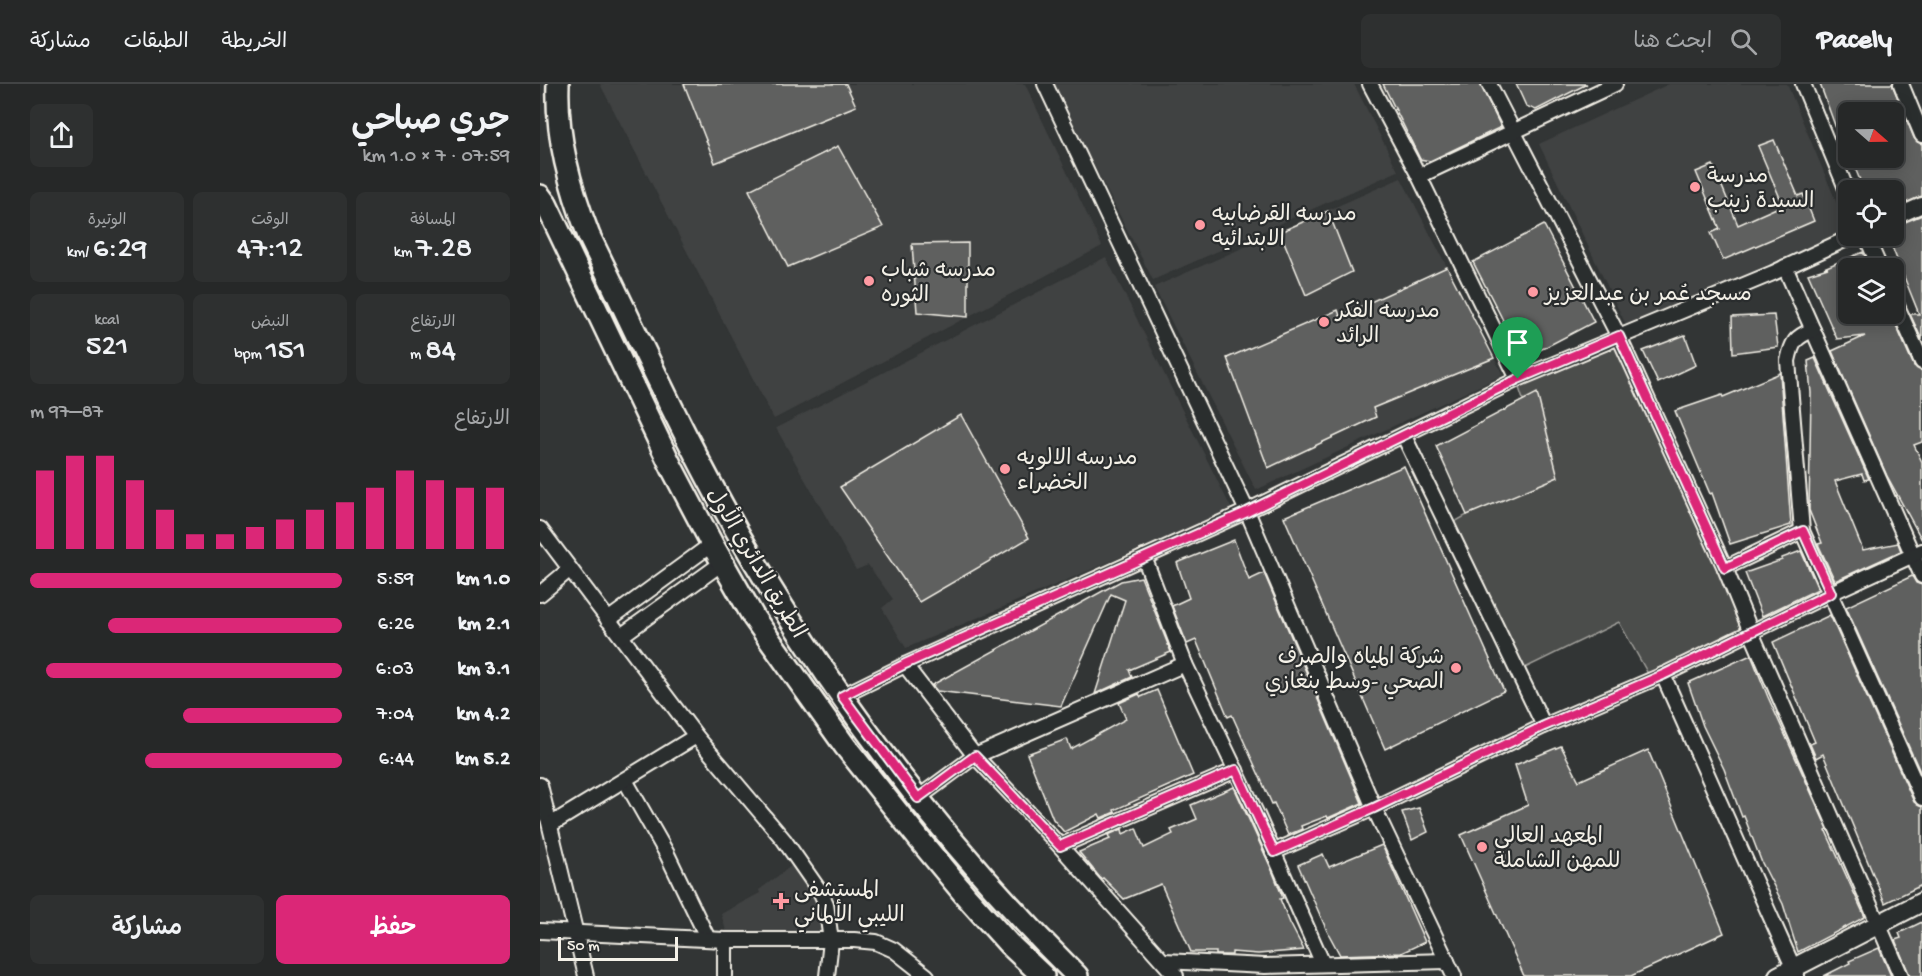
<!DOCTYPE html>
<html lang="ar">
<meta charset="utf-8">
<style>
:root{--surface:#262828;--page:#2e3030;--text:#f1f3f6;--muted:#a4a6a8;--line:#424445;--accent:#db2777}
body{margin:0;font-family:"Gochi Hand","Playpen Sans Arabic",sans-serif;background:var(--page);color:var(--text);direction:rtl;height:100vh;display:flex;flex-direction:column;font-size:22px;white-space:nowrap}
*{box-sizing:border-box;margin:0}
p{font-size:20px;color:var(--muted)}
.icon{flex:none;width:33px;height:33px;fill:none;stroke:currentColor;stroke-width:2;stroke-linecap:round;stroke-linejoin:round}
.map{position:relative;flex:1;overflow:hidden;direction:ltr}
.details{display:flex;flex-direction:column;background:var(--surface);width:540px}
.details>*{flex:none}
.needle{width:39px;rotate:110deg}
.buttons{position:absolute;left:1298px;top:18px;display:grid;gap:12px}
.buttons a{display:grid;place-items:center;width:66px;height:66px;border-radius:9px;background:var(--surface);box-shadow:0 3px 15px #0003,0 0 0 2px var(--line);font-size:30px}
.scale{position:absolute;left:18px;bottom:15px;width:120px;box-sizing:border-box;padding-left:6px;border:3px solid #f4f1e8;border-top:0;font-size:16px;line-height:21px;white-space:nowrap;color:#f4f1e8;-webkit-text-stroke:4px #2a2d2e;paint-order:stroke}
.pin{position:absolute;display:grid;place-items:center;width:51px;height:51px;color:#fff;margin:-62px -26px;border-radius:50% 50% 50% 0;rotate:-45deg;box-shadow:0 0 6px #0007}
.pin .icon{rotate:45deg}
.round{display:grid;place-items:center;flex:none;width:63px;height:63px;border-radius:9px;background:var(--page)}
.headline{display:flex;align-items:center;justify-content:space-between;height:102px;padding:0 30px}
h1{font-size:33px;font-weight:600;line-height:45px}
.figures{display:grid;grid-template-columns:repeat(3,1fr);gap:9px;height:102px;padding:6px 30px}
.figures div{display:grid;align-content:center;border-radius:9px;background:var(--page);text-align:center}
.figures b{font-size:30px;font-weight:600}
.figures small{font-size:16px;font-weight:400}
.figures p{font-size:16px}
.chart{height:168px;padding:12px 30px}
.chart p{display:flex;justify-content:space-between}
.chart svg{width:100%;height:108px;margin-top:6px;stroke:var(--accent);stroke-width:6}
.primary-button{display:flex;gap:12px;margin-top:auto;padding:12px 30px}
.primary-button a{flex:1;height:69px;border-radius:9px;background:var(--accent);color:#fff;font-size:24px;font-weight:600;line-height:69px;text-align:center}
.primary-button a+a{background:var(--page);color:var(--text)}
ul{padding:0 30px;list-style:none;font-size:20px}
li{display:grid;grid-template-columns:96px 72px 1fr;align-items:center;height:45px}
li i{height:15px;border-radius:8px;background:var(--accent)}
header{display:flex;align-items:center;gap:36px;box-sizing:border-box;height:84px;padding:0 30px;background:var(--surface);border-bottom:2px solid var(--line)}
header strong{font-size:28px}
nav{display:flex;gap:33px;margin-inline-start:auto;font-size:21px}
.search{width:420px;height:54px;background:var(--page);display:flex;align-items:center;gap:15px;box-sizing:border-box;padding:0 21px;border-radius:9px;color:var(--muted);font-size:22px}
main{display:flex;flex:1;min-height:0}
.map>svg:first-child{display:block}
.built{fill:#404242}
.green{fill:#4b4d4c;stroke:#a09f9a;stroke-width:1.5}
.building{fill:#5f605f;stroke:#f4f1e8;stroke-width:1.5}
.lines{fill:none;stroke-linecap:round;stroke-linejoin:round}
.street-casing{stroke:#f4f1e8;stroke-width:18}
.secondary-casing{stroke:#f4f1e8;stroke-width:22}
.primary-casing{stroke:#f4f1e8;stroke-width:26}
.street{stroke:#2a2d2e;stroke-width:14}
.secondary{stroke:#2a2d2e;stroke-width:18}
.primary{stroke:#2a2d2e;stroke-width:21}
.route-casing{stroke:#fff;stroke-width:12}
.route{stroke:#db2777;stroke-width:8}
.poi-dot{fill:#ff9aa2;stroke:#2a2d2e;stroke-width:2}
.labels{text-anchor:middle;stroke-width:4.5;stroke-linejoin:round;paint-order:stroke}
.poi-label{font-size:22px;fill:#f4f1e8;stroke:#2a2d2e;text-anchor:start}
.street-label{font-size:22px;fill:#f4f1e8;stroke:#2a2d2e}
</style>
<header>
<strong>Pacely</strong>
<div class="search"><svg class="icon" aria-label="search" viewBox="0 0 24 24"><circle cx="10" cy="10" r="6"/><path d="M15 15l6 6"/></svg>ابحث هنا</div>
<nav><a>الخريطة</a><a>الطبقات</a><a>مشاركة</a></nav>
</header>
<main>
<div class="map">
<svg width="1382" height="892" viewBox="0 0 1382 892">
<rect width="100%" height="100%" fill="#323535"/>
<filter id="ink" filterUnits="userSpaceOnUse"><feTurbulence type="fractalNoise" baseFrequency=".0167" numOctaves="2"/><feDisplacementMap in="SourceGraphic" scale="12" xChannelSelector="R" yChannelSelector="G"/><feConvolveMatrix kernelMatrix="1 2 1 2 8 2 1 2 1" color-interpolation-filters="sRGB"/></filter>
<g filter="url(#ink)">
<g class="built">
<polygon points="60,0 485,0 562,162 234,335"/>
<polygon points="512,0 814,0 858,87 613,196"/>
<polygon points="1129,0 1247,0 1308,146 1087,243 999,60"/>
<polygon points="861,94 963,291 716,406 614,203"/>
<polygon points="566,173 692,426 366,564 342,524 353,515 328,481 316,486 236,344"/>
<polygon points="255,779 264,792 279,821 284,840 280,852 188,853 181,830 220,809 219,806"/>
</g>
<polygon class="green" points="1079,253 1210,548 1111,595 1079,538 981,586 909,441 1007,386 977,298"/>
<g class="building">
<polygon points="144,0 306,0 316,22 175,79"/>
<polygon points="843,0 940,0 961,43 890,77 880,75"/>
<polygon points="976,0 1047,0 996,26 986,22"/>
<polygon points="1280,0 1352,0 1374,54 1377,58 1382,60 1382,112 1353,124 1353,106 1324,106 1311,74 1359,74 1353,60 1353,28 1308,28 1308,43 1297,47"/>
<polygon points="1234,56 1258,112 1263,110 1274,137 1183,176 1171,149 1180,145 1156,88 1173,81 1198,141 1243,121 1218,62"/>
<polygon points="298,62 343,143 248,183 209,106"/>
<polygon points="788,127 812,188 766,211 740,148"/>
<polygon points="1382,131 1382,256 1370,230 1379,230 1348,153 1353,152 1353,143"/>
<polygon points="1004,141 1054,238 983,275 933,178"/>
<polygon points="428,159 428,233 377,228 372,160"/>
<polygon points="1323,168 1330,184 1308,184 1308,230 1351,230 1374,282 1382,287 1382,358 1374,361 1382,378 1382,456 1347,392 1292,267 1325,252 1297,255 1268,190 1288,184 1284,184"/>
<polygon points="907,183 954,274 833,324 836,333 728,384 687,274 798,226 800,232"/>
<polygon points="1234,231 1238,263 1193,269 1192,233"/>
<polygon points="1145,251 1156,281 1118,299 1103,267"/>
<polygon points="1275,274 1329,395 1324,396 1322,390 1295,397 1323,466 1358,459 1361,467 1295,497 1278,460 1282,459 1269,426 1271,309 1268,277"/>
<polygon points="1240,289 1251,441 1190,460 1172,409 1170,410 1135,327 1182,311 1183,313"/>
<polygon points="997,309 1018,393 927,431 896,362"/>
<polygon points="421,331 489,454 379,518 300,403"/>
<polygon points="864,382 964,607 845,665 744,433"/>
<polygon points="694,456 709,496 724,489 822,719 788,734 787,732 761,742 762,745 748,751 734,719 732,720 692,631 688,633 656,556 647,560 632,522 649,514 637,479"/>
<polygon points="1261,467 1278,505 1222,532 1205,489 1242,476 1242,474"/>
<polygon points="1372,492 1376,499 1382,501 1382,692 1306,523"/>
<polygon points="601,493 631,568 589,586 592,593 555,610 585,516 571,510 521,622 397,607 392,601 581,497"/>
<polygon points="1290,531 1374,718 1382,723 1382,801 1345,819 1283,670 1276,674 1270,660 1275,658 1233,558"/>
<polygon points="1211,571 1228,613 1288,746 1286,747 1325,833 1258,868 1243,820 1222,779 1204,732 1202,733 1184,685 1163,642 1148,599"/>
<polygon points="617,606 653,691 574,726 575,728 561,734 559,730 524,748 513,735 487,670 527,655 531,665 586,635 579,619 599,610 601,613"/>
<polygon points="1021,662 1039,697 1108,666 1184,849 1091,892 984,892 921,751 988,721 975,681"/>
<polygon points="694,703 732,786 743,814 740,815 750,839 764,866 718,870 692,868 692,871 676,871 676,868 651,868 621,800 584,815 563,794 561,795 539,768 570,755 568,751 582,745 583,750 596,744 604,764 633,750 631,746 657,735 651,721"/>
<polygon points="879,724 888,748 872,756 862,728"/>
<polygon points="842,761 885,858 861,869 800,871 787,847 758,781 783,770 789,783"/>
<polygon points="1382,838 1382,892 1370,892 1355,856 1361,854 1359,849"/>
<polygon points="1339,864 1351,892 1284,892 1310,879 1309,877"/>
</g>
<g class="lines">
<defs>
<g id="street">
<polyline points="505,0 707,427 834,724 914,892"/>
<polyline points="830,0 879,92"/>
<polyline points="949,0 1079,253 1185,484 1211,548 1361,892"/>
<polyline points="1263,0 1308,109"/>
<polyline points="1361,0 1382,51"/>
<polyline points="1353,134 1382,121"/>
<polyline points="1326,152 1340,184"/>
<polyline points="1245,183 1382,492"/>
<polyline points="1353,213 1382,278"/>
<path d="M1273,246C1255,253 1252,258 1248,277L1262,447L1382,714"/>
<polyline points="978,295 879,92 1075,0"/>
<polyline points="864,352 1004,642"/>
<polyline points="0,445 156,652 244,756 281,809 286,820 291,857 287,892"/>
<polyline points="604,473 645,580 717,731 783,880"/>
<polyline points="1185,484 1262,447"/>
<polyline points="0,510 30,485"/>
<polyline points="68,536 172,460"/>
<polyline points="81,552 182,479"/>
<polyline points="365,581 435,672 520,762 636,892"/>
<polyline points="1123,591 1257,892"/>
<polyline points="302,612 365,581 707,427 978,295 1233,189 1313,152"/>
<polyline points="85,696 127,770 168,855"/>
<polyline points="0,701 46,892"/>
<polyline points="378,714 435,672 645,580"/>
<polyline points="10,741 156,652"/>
<polyline points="520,762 696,686"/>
<polyline points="733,768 834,724 1004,642 1123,591 1291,509 1382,467"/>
<polyline points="0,847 185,856 314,856 336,858 354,866 387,892"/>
<polyline points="624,877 725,882 907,877"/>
<polyline points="185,892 185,856"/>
</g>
<polyline id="secondary" points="1238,892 1382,818"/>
<g id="primary">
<path d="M18,0C16,53 30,103 49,152C102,260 151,371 213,475C303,626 412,768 537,892"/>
<polyline points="0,112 6,120 132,384 172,460 214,534 305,662 383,760 426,812 469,860 503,892"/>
</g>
</defs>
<use href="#street" class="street-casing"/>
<use href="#secondary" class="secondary-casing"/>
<use href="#primary" class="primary-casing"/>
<use href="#street" class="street"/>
<use href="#secondary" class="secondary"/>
<use href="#primary" class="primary"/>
</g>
</g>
<g class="lines" filter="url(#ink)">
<defs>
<polygon id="route" points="1079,252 1185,484 1263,447 1291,509 1123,591 1004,642 834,724 734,768 696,686 520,762 435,672 378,714 302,612 365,580 707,428 978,295"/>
</defs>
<use href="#route" class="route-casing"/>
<use href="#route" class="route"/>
</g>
<g class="poi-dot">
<circle cx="1155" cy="103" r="6"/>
<circle cx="660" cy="141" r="6"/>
<circle cx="329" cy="197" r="6"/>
<circle cx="993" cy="208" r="6"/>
<circle cx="784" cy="238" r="6"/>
<circle cx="465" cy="385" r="6"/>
<circle cx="916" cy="584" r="6"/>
<circle cx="942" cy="763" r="6"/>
<path d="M238 808h6v6h6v6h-6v6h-6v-6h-6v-6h6z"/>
</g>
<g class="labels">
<g class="poi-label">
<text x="1167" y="98">مدرسة<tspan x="1167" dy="25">السيدة زينب</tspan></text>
<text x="672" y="136">مدرسه القرضابيه<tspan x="672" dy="25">الابتدائيه</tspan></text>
<text x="341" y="192">مدرسه شباب<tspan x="341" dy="25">الثوره</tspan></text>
<text x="1005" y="216">مسجد عُمر بن عبدالعزيز</text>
<text x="796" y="233">مدرسه الفكر<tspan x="796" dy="25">الرائد</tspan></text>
<text x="477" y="380">مدرسه الالويه<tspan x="477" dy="25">الخضراء</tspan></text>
<text x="904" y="579" text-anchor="end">شركة المياه والصرف<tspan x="904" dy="25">الصحي -وسط بنغازي</tspan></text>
<text x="954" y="758">المعهد العالي<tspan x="954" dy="25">للمهن الشاملة</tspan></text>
<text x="254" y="812">المستشفى<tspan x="254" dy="25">الليبي الألماني</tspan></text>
</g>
<g class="street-label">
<text transform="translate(218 478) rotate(59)" y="8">الطريق الدائري الأول</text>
</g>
</g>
</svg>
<div class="buttons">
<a><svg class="needle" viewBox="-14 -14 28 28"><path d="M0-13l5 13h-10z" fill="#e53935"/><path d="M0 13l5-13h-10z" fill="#a4a6a8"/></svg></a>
<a><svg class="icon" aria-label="locate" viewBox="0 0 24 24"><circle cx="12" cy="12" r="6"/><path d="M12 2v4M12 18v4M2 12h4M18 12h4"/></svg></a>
<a><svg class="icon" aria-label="layers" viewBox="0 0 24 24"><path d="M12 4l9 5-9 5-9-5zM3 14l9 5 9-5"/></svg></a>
</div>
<div class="scale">50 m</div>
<div class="pin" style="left:978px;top:295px;background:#1e9e55"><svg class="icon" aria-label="arrive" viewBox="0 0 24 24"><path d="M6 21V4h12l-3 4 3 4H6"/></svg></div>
</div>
<section class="details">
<div class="headline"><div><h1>جري صباحي</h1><p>07:59 · 7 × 1.0 km</p></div><a class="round"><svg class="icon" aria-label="share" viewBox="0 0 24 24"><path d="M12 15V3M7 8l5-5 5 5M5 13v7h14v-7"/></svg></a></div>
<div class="figures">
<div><p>المسافة</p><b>7.28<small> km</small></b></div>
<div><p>الوقت</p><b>47:12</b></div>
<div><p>الوتيرة</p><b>6:29<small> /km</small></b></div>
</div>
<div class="figures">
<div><p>الارتفاع</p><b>84<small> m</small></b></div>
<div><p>النبض</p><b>151<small> bpm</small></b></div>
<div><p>kcal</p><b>521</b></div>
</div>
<div class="chart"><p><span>الارتفاع</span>87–97 m</p>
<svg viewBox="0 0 160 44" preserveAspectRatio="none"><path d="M5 44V12M15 44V6M25 44V6M35 44V16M45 44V28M55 44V38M65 44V38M75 44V35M85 44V32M95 44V28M105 44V25M115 44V19M125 44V12M135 44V16M145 44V19M155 44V19"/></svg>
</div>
<ul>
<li><b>1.0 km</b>5:59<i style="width:100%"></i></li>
<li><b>2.1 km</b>6:26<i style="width:75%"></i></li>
<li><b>3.1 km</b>6:03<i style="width:95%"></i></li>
<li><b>4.2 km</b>7:04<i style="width:51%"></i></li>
<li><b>5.2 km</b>6:44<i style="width:63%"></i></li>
</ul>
<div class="primary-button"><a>حفظ</a><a>مشاركة</a></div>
</section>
</main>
